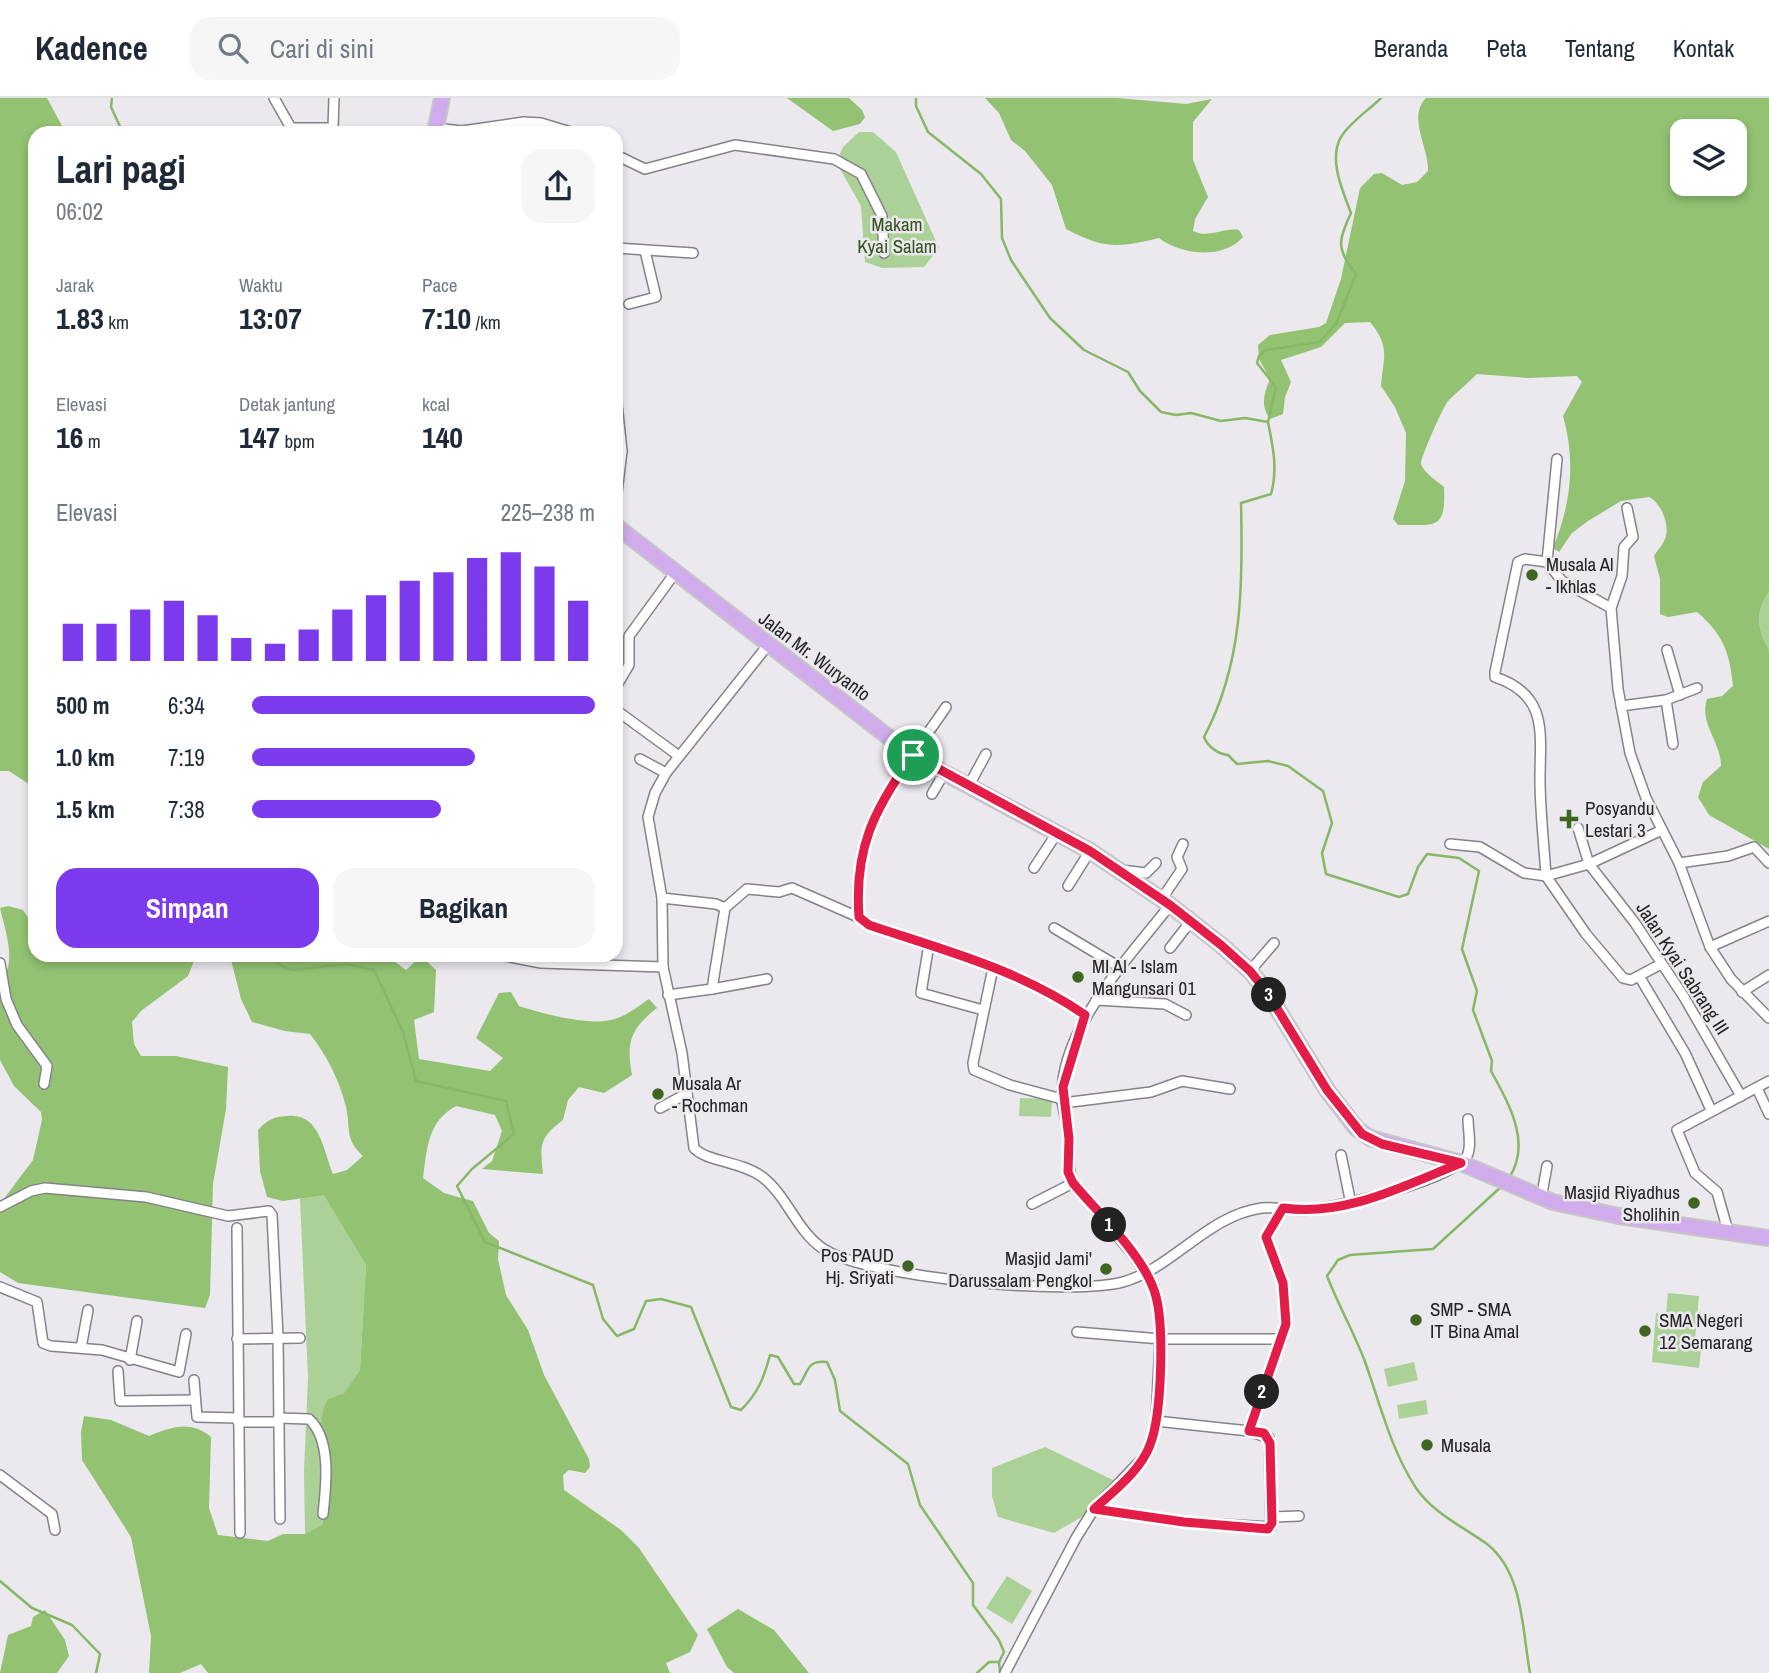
<!DOCTYPE html>
<html lang="id">
<meta charset="utf-8">
<style>
:root{--surface:#fff;--page:#f6f6f7;--text:#1f2937;--muted:#747a83;--line:#e0e1e3;--accent:#7c3aed}
body{margin:0;font-family:"Archivo Narrow",sans-serif;background:var(--page);color:var(--text);height:100vh;display:flex;flex-direction:column;font-size:26px;white-space:nowrap}
*{box-sizing:border-box;margin:0}
p{font-size:23px;color:var(--muted)}
.icon{flex:none;width:38px;height:38px;fill:none;stroke:currentColor;stroke-width:2;stroke-linecap:round;stroke-linejoin:round}
.map{position:relative;flex:1;overflow:hidden}
.side{position:absolute;left:28px;top:28px;width:595px;height:836px;display:flex;flex-direction:column;background:var(--surface);border-radius:21px;box-shadow:0 4px 10px #0003}
.side>*{flex:none}
.buttons{position:absolute;left:1670px;top:21px;display:grid;gap:14px}
.buttons a{display:grid;place-items:center;width:77px;height:77px;border-radius:14px;background:var(--surface);box-shadow:0 4px 10px #0003;font-size:35px}
.pin{position:absolute;display:grid;place-items:center;width:60px;height:60px;color:#fff;margin:-30px;border:4px solid #fff;border-radius:50%;box-shadow:0 2px 7px #0007}
.km{position:absolute;width:35px;height:35px;margin:-18px;border-radius:50%;background:#222;color:#fff;font-size:19px;line-height:35px;text-align:center}
.round{display:grid;place-items:center;flex:none;width:74px;height:74px;border-radius:21px;background:var(--page)}
.summary{display:flex;align-items:center;justify-content:space-between;height:119px;padding:0 28px}
h1{font-size:38px;font-weight:700;line-height:52px}
.stats{display:grid;grid-template-columns:repeat(3,1fr);gap:10px;height:119px;padding:7px 28px}
.stats div{display:grid;align-content:center}
.stats b{font-size:30px;font-weight:700}
.stats small{font-size:19px;font-weight:400}
.stats p{font-size:19px}
.chart{height:196px;padding:14px 28px}
.chart p{display:flex;justify-content:space-between}
.chart svg{width:100%;height:126px;margin-top:7px;stroke:var(--accent);stroke-width:6}
.cta{display:flex;gap:14px;margin-top:auto;padding:14px 28px}
.cta a{flex:1;height:80px;border-radius:21px;background:var(--accent);color:#fff;font-size:28px;font-weight:700;line-height:80px;text-align:center}
.cta a+a{background:var(--page);color:var(--text)}
ul{padding:0 28px;list-style:none;font-size:23px}
li{display:grid;grid-template-columns:112px 84px 1fr;align-items:center;height:52px}
li i{height:18px;border-radius:9px;background:var(--accent)}
header{display:flex;align-items:center;gap:42px;box-sizing:border-box;height:98px;padding:0 35px;background:var(--surface);border-bottom:2px solid var(--line)}
header strong{font-size:33px}
nav{display:flex;gap:38px;margin-inline-start:auto;font-size:24px}
.search{width:490px;height:63px;background:var(--page);display:flex;align-items:center;gap:18px;box-sizing:border-box;padding:0 24px;border-radius:21px;color:var(--muted);font-size:26px}
.map>svg:first-child{display:block}
.green{fill:#acd196}
.forest{fill:#92c272;fill-rule:evenodd}
.lines{fill:none;stroke-linecap:round;stroke-linejoin:round}
.stream{stroke:#88b768;stroke-width:2.5}
.street-casing{stroke:#858288;stroke-width:12}
.primary-casing{stroke:#c7c6c7;stroke-width:18}
.street{stroke:#fff;stroke-width:9}
.primary{stroke:#d0acec;stroke-width:14}
.route-casing{stroke:#fff;stroke-width:14}
.route{stroke:#e11d48;stroke-width:9}
.poi-dot{fill:#3f6621;stroke:#ebe8ee;stroke-width:2.5}
.labels{text-anchor:middle;stroke-width:5;stroke-linejoin:round;paint-order:stroke}
.park-label{font-size:19px;fill:#33521c;stroke:#ebe8ee}
.poi-label{font-size:19px;fill:#262527;stroke:#ebe8ee;text-anchor:start}
.street-label{font-size:19px;fill:#262527;stroke:#ebe8ee}
</style>
<header>
<strong>Kadence</strong>
<div class="search"><svg class="icon" aria-label="search" viewBox="0 0 24 24"><circle cx="10" cy="10" r="6"/><path d="M15 15l6 6"/></svg>Cari di sini</div>
<nav><a>Beranda</a><a>Peta</a><a>Tentang</a><a>Kontak</a></nav>
</header>
<div class="map">
<svg width="1769" height="1575" viewBox="0 0 1769 1575">
<rect width="100%" height="100%" fill="#ebe8ee"/>
<g class="green">
<polygon points="859,34 873,34 896,54 939,150 924,169 882,170 865,164 861,108 836,64 843,49"/>
<path d="M1769,493V552C1757,530 1755,515 1769,493Z"/>
<polygon points="1020,1000 1052,1001 1051,1019 1019,1018"/>
<polygon points="323,1094 366,1167 360,1272 344,1295 328,1301 324,1345 332,1364 322,1428 305,1436 304,1373 308,1279 300,1101"/>
<polygon points="1668,1195 1699,1198 1694,1252 1701,1253 1699,1270 1652,1264 1656,1215 1666,1216"/>
<polygon points="1414,1264 1418,1282 1388,1289 1384,1271"/>
<polygon points="1426,1302 1428,1316 1399,1321 1397,1307"/>
<polygon points="1045,1349 1113,1382 1085,1417 1054,1435 998,1419 992,1398 992,1370"/>
<polygon points="1007,1478 1032,1493 1012,1526 986,1510"/>
</g>
<g class="forest">
<polygon points="0,0 47,0 66,35 35,35 35,690 9,673 0,673"/>
<polygon points="787,0 849,0 862,12 865,19 860,26 833,33"/>
<path d="M985,0H1117L1186,6L1212,1L1193,24V62L1208,99L1195,121L1193,133C1209,141 1223,129 1239,132L1243,139C1223,162 1181,157 1159,140C1118,150 1104,151 1066,131L1052,87L1025,53L1011,42L999,15Z"/>
<path d="M1426,0H1769V493C1755,515 1757,530 1769,552V751L1709,717L1698,699L1703,684L1721,668C1721,644 1699,626 1707,601L1722,598L1733,588C1730,555 1723,536 1697,514L1668,519L1660,516V481L1654,458C1658,451 1664,446 1666,438C1669,425 1661,405 1649,399L1621,403L1588,423L1572,435L1559,454L1553,450C1571,406 1576,363 1563,318L1582,284L1577,278L1528,280L1477,276C1468,285 1458,293 1449,302C1444,306 1420,361 1421,366C1424,375 1437,383 1444,389C1446,434 1435,426 1398,427L1393,421L1405,383L1406,335L1395,309L1381,288C1383,261 1391,249 1370,224L1345,225L1321,249L1281,262L1291,284L1285,299L1283,316L1270,321C1260,308 1264,295 1270,281L1259,261L1258,247L1270,237L1319,229L1326,225L1341,181L1360,90L1374,76L1382,75L1402,87L1417,84L1428,73C1429,50 1407,19 1426,0ZM1682,33H1734V86H1682Z"/>
<path d="M8,808L23,812L35,830V858H196L188,878L141,913L132,924L134,946L141,958H176L228,969L226,1011L213,1086L210,1197L205,1210L18,1185L0,1174V1106L33,1062L42,1022L41,1014L14,988L0,962V884C18,866 5,832 0,810Z"/>
<path d="M230,858H387L406,872L421,858L436,872L434,914L414,922L419,961L490,973L503,960L476,940L499,895L511,894L519,908C540,915 583,926 605,923C623,921 636,910 649,901L657,910C630,931 626,945 632,977L604,995L579,989L568,1002L563,1022C539,1040 540,1047 543,1076L482,1071L492,1063L502,1033L495,1017L456,1008C428,1023 427,1050 423,1080L444,1095L473,1103L489,1135L499,1143L498,1161L506,1197L528,1232L544,1277L589,1361L590,1369L585,1375L569,1372L563,1377L564,1392L621,1432L639,1450L698,1537L690,1554L666,1565L670,1575H208L201,1566L180,1575H149L151,1538L131,1439L82,1362L81,1334L84,1318L111,1322L149,1338C172,1329 190,1322 211,1339L209,1410L218,1437L268,1443L283,1436H305L322,1427C326,1408 332,1386 331,1366C330,1339 312,1331 328,1301L344,1295L360,1272L366,1167L324,1097L283,1103L267,1099L260,1073L258,1032C268,1022 272,1019 287,1018C320,1014 323,1052 333,1076L347,1072L363,1058C344,1040 351,1031 346,1009C340,983 326,956 310,936L285,933L252,924L241,901Z"/>
<polygon points="738,1511 774,1532 809,1575 734,1575 727,1569 707,1531"/>
<polygon points="45,1512 65,1542 69,1558 57,1575 0,1575 8,1537 31,1528 33,1519"/>
</g>
<g class="lines">
<g class="stream">
<polyline points="112,0 111,9 123,35"/>
<path d="M916,0V8L928,34L981,76L1001,101L1002,140L1011,162L1050,220L1084,252L1128,274L1140,293L1161,314L1176,317L1191,315L1221,323L1245,320L1268,324C1273,349 1278,371 1271,396L1241,405C1243,486 1243,566 1204,639C1208,649 1218,656 1228,657L1237,666L1268,663L1288,668L1323,693L1332,725L1322,755L1326,776L1399,799L1408,796L1418,769L1427,756L1459,760L1479,773L1462,851L1477,893L1473,912L1492,963L1491,973C1509,1006 1532,1045 1509,1080"/>
<path d="M1268,324L1276,289L1257,265L1259,258L1266,252L1320,244L1337,224L1356,176C1336,150 1338,144 1351,115C1343,94 1328,61 1341,39C1349,25 1369,12 1381,0"/>
<path d="M274,858L278,866L292,872L346,866L374,872L403,934L416,983L506,1003L514,1036L472,1071L457,1088L485,1144L593,1187L603,1221L617,1238L634,1231L646,1203L661,1201L691,1209L731,1309L741,1312C758,1295 764,1280 770,1257L778,1259L794,1286H800C809,1272 807,1262 827,1264L835,1282L840,1313L908,1366L920,1407L973,1485V1507L999,1542L1004,1554L999,1564H989L977,1575"/>
<path d="M1502,1088L1433,1151L1350,1157L1338,1162L1327,1178C1338,1206 1353,1233 1364,1261C1380,1305 1390,1350 1416,1390C1434,1416 1462,1428 1487,1446C1524,1475 1522,1533 1530,1575"/>
<polyline points="0,1483 32,1510 72,1527 100,1556 96,1575"/>
<polyline points="999,1564 1000,1575"/>
</g>
<defs>
<g id="street">
<polyline points="274,0 291,30 333,30 334,0"/>
<polyline points="435,30 462,33 524,24 541,25 574,35"/>
<polyline points="616,57 645,71 735,47 834,61 861,76 882,118 884,155"/>
<polyline points="616,150 693,155"/>
<polyline points="629,206 656,199 645,153"/>
<polyline points="616,297 622,353 616,403"/>
<polyline points="1557,361 1547,464 1562,483 1611,510"/>
<polyline points="1627,410 1633,439 1624,449 1622,478 1611,510 1618,591 1630,655 1646,700 1679,765 1710,849 1731,881 1769,920"/>
<path d="M768,547L666,675L655,695L648,719L662,800L663,869L682,955L694,1050C707,1064 740,1063 761,1078C787,1097 796,1132 822,1150C864,1180 1072,1198 1123,1184C1173,1170 1208,1117 1262,1110C1278,1108 1293,1114 1309,1112C1337,1110 1454,1081 1467,1058C1472,1048 1468,1032 1468,1021"/>
<polyline points="1667,552 1680,597"/>
<polyline points="616,589 629,567 629,538 675,475"/>
<polyline points="1666,602 1673,646"/>
<polyline points="1621,608 1666,602 1697,590"/>
<path d="M946,609C897,681 852,725 858,819L869,827C943,851 1021,872 1085,917"/>
<polyline points="616,612 679,658"/>
<polyline points="640,661 666,675"/>
<polyline points="968,689 986,656"/>
<polyline points="932,696 943,677"/>
<polyline points="1578,730 1589,766 1635,825 1684,899 1741,998"/>
<polyline points="1450,746 1480,749 1524,775 1546,778 1589,766 1662,732"/>
<polyline points="1679,765 1728,758 1754,749 1769,765"/>
<polyline points="1034,770 1057,735"/>
<polyline points="1121,772 1146,775 1156,765"/>
<path d="M1546,778C1544,746 1540,713 1540,681C1540,636 1549,597 1495,579V574L1518,464L1525,461L1547,464"/>
<polyline points="1546,778 1586,836 1623,880 1631,882 1661,866"/>
<polyline points="1068,788 1090,753"/>
<polyline points="662,800 716,806 725,810 712,891 668,897"/>
<polyline points="1161,802 1182,771 1177,759 1183,746"/>
<polyline points="725,810 747,791 779,794 792,790 858,819"/>
<polyline points="1054,830 1121,870"/>
<polyline points="929,846 921,895 983,912"/>
<polyline points="1710,849 1769,823"/>
<polyline points="1170,850 1191,823"/>
<polyline points="505,858 541,865 663,869"/>
<polyline points="0,865 6,901 17,927 47,968 44,986"/>
<polyline points="993,870 973,965 974,972 1010,987 1062,1001"/>
<polyline points="1250,873 1274,845"/>
<polyline points="1639,878 1685,955 1711,1012"/>
<polyline points="712,891 767,881"/>
<polyline points="1742,894 1769,877"/>
<polyline points="1096,902 1165,906 1186,917"/>
<polyline points="1757,990 1769,1016"/>
<polyline points="1063,1005 1151,994 1182,983 1230,991"/>
<polyline points="660,1010 686,996"/>
<polyline points="1341,1057 1351,1106"/>
<polyline points="1541,1101 1547,1068"/>
<polyline points="1032,1106 1073,1085"/>
<polyline points="0,1109 31,1093 45,1090 146,1099 228,1118 269,1113 272,1117 278,1239 280,1421"/>
<polyline points="237,1130 240,1435"/>
<polyline points="1728,1133 1717,1094 1695,1075 1677,1032 1769,983"/>
<polyline points="0,1189 37,1204 43,1245 51,1248 102,1252 179,1274 186,1236"/>
<polyline points="1077,1234 1161,1241 1282,1241"/>
<polyline points="237,1241 300,1240"/>
<polyline points="81,1250 88,1212"/>
<polyline points="130,1262 137,1223"/>
<polyline points="118,1273 120,1303 195,1302"/>
<polyline points="194,1282 197,1319 238,1320"/>
<path d="M278,1320L309,1321C332,1342 326,1388 323,1416"/>
<polyline points="238,1324 278,1324"/>
<polyline points="1249,1333 1286,1226 1283,1185 1267,1139 1283,1110"/>
<polyline points="0,1377 52,1416 55,1432"/>
<polyline points="1094,1411 1184,1424 1271,1429 1269,1340 1249,1333 1156,1323"/>
<polyline points="1272,1419 1299,1418"/>
<path d="M1005,1575L1076,1440L1094,1411L1143,1360L1151,1346L1156,1323L1161,1224L1154,1189L1134,1158L1073,1085C1066,1069 1071,1054 1069,1038C1067,1025 1063,1013 1062,1001C1059,931 1130,859 1170,807"/>
</g>
<g id="primary">
<polyline points="435,35 442,0"/>
<polyline points="616,428 913,658 1090,753 1170,807 1221,847 1250,873 1267,894 1327,992 1356,1030 1370,1040 1461,1065 1553,1104 1619,1118 1769,1140"/>
</g>
</defs>
<use href="#street" class="street-casing"/>
<use href="#primary" class="primary-casing"/>
<use href="#street" class="street"/>
<use href="#primary" class="primary"/>
</g>
<g class="lines">
<defs>
<path id="route" d="M913,657L1090,753L1170,807L1221,847L1250,873L1267,894L1327,992L1362,1036L1382,1046L1461,1065C1405,1087 1346,1119 1283,1110L1266,1139L1283,1185L1286,1226L1249,1333L1264,1335L1270,1345L1272,1425L1268,1431L1184,1424L1094,1411C1114,1393 1141,1372 1150,1347C1162,1316 1165,1222 1154,1192C1141,1155 1098,1115 1073,1085L1068,1074L1069,1041L1063,989L1085,917C1021,872 943,852 869,827L859,819C854,751 874,711 913,657Z"/>
</defs>
<use href="#route" class="route-casing"/>
<use href="#route" class="route"/>
</g>
<g class="poi-dot">
<circle cx="1532" cy="477" r="7"/>
<path d="M1565.5 710.5h7v7h7v7h-7v7h-7v-7h-7v-7h7z"/>
<circle cx="1078" cy="879" r="7"/>
<circle cx="658" cy="996" r="7"/>
<circle cx="1694" cy="1105" r="7"/>
<circle cx="908" cy="1168" r="7"/>
<circle cx="1106" cy="1171" r="7"/>
<circle cx="1416" cy="1222" r="7"/>
<circle cx="1645" cy="1233" r="7"/>
<circle cx="1427" cy="1347" r="7"/>
</g>
<g class="labels">
<g class="park-label">
<text x="897" y="133">Makam<tspan x="897" dy="22">Kyai Salam</tspan></text>
</g>
<g class="poi-label">
<text x="1546" y="473">Musala Al<tspan x="1546" dy="22">- Ikhlas</tspan></text>
<text x="1585" y="717">Posyandu<tspan x="1585" dy="22">Lestari 3</tspan></text>
<text x="1092" y="875">MI Al - Islam<tspan x="1092" dy="22">Mangunsari 01</tspan></text>
<text x="672" y="992">Musala Ar<tspan x="672" dy="22">- Rochman</tspan></text>
<text x="1680" y="1101" text-anchor="end">Masjid Riyadhus<tspan x="1680" dy="22">Sholihin</tspan></text>
<text x="894" y="1164" text-anchor="end">Pos PAUD<tspan x="894" dy="22">Hj. Sriyati</tspan></text>
<text x="1092" y="1167" text-anchor="end">Masjid Jami'<tspan x="1092" dy="22">Darussalam Pengkol</tspan></text>
<text x="1430" y="1218">SMP - SMA<tspan x="1430" dy="22">IT Bina Amal</tspan></text>
<text x="1659" y="1229">SMA Negeri<tspan x="1659" dy="22">12 Semarang</tspan></text>
<text x="1441" y="1354">Musala</text>
</g>
<g class="street-label">
<text transform="translate(815 558) rotate(37)" y="7">Jalan Mr. Wuryanto</text>
<text transform="translate(1683 870) rotate(57)" y="7">Jalan Kyai Sabrang III</text>
</g>
</g>
</svg>
<div class="buttons">
<a><svg class="icon" aria-label="layers" viewBox="0 0 24 24"><path d="M12 4l9 5-9 5-9-5zM3 14l9 5 9-5"/></svg></a>
</div>
<div class="pin" style="left:913px;top:657px;background:#1e9e55"><svg class="icon" aria-label="arrive" viewBox="0 0 24 24"><path d="M6 21V4h12l-3 4 3 4H6"/></svg></div>
<b class="km" style="left:1109px;top:1127px">1</b>
<b class="km" style="left:1262px;top:1294px">2</b>
<b class="km" style="left:1269px;top:897px">3</b>
<section class="side">
<div class="summary"><div><h1>Lari pagi</h1><p>06:02</p></div><a class="round"><svg class="icon" aria-label="share" viewBox="0 0 24 24"><path d="M12 15V3M7 8l5-5 5 5M5 13v7h14v-7"/></svg></a></div>
<div class="stats">
<div><p>Jarak</p><b>1.83<small> km</small></b></div>
<div><p>Waktu</p><b>13:07</b></div>
<div><p>Pace</p><b>7:10<small> /km</small></b></div>
</div>
<div class="stats">
<div><p>Elevasi</p><b>16<small> m</small></b></div>
<div><p>Detak jantung</p><b>147<small> bpm</small></b></div>
<div><p>kcal</p><b>140</b></div>
</div>
<div class="chart"><p><span>Elevasi</span>225–238 m</p>
<svg viewBox="0 0 160 44" preserveAspectRatio="none"><path d="M5 44V31M15 44V31M25 44V26M35 44V23M45 44V28M55 44V36M65 44V38M75 44V33M85 44V26M95 44V21M105 44V16M115 44V13M125 44V8M135 44V6M145 44V11M155 44V23"/></svg>
</div>
<ul>
<li><b>500 m</b>6:34<i style="width:100%"></i></li>
<li><b>1.0 km</b>7:19<i style="width:65%"></i></li>
<li><b>1.5 km</b>7:38<i style="width:55%"></i></li>
</ul>
<div class="cta"><a>Simpan</a><a>Bagikan</a></div>
</section>
</div>
